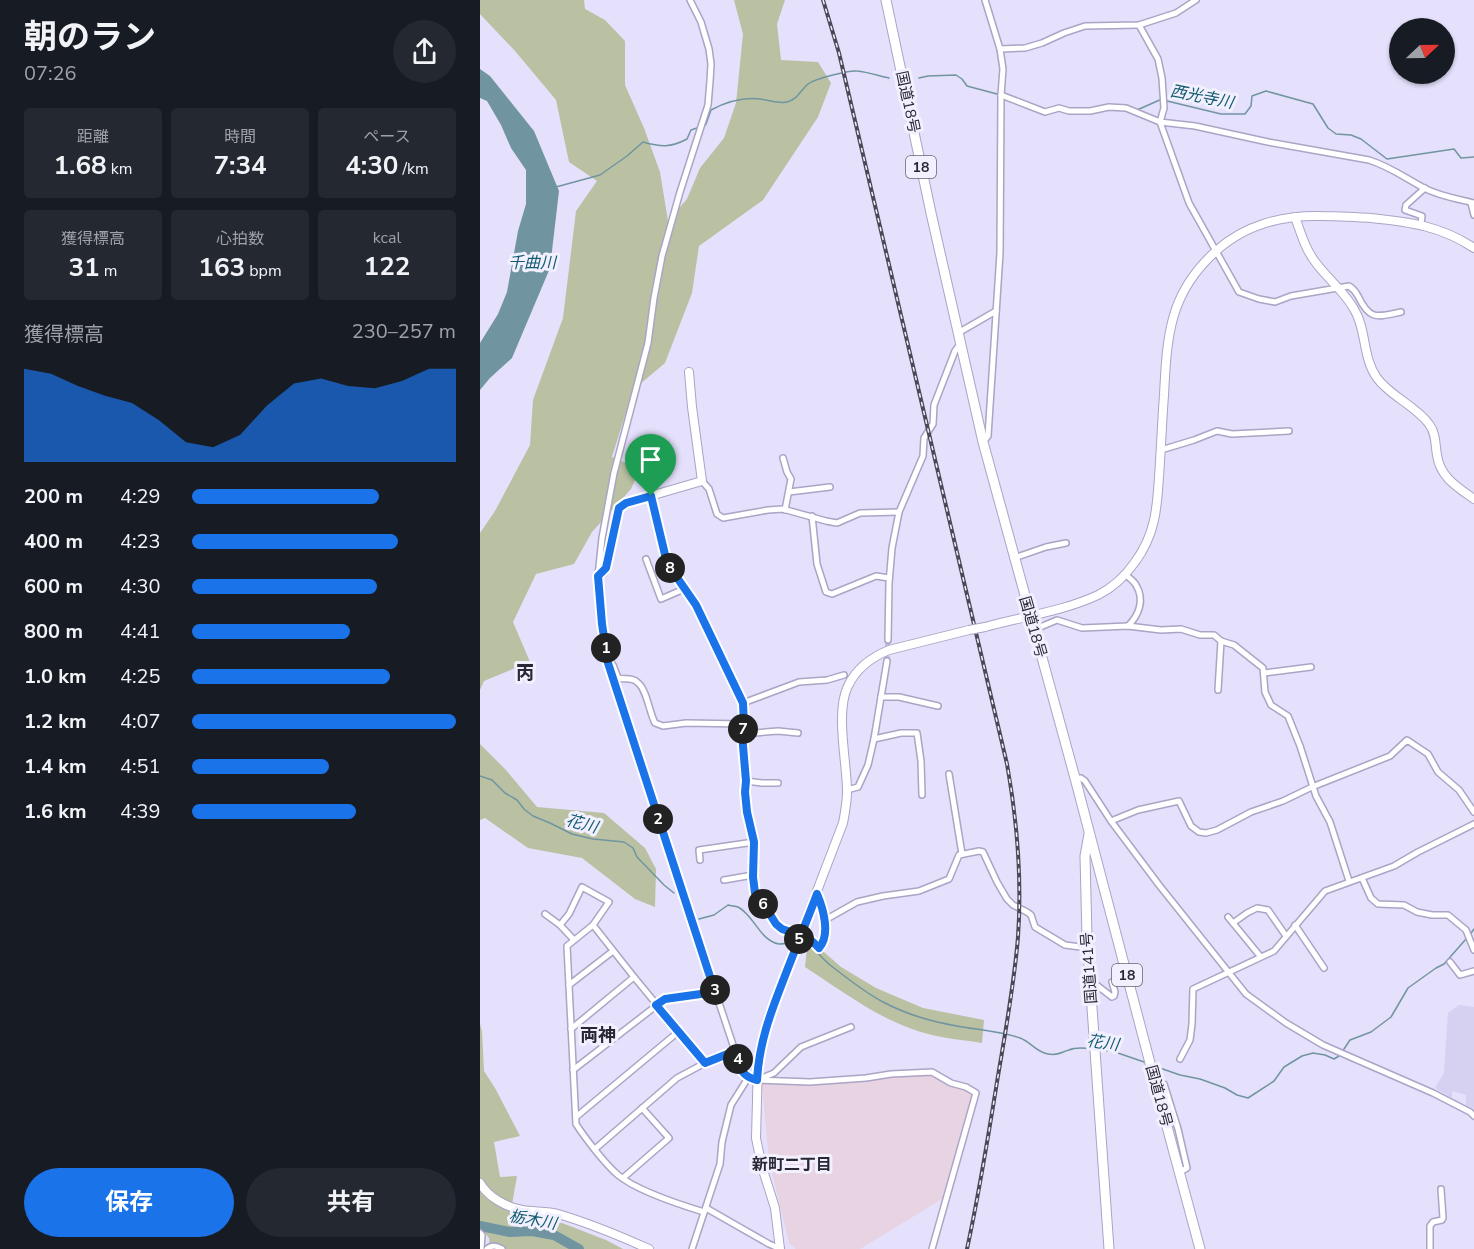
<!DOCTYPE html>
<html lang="ja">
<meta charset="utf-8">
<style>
:root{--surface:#171b24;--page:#242831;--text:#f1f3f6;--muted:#9ea1a6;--accent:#1a73e8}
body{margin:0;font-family:"Nunito Sans","Noto Sans JP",sans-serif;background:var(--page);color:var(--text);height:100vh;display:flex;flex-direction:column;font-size:22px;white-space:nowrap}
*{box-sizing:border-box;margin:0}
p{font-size:20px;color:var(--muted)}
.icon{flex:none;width:33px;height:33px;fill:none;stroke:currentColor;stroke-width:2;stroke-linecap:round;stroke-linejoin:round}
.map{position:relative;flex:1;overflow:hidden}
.side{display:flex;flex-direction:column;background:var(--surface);width:480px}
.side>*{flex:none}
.needle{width:39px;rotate:68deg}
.buttons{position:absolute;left:909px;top:18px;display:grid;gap:12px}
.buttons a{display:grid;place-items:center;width:66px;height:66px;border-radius:50%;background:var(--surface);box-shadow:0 2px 4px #0004;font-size:30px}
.pin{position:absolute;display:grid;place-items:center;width:51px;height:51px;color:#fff;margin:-62px -26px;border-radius:50% 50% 50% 0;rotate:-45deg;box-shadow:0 0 6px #0007}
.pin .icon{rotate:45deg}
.km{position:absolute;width:30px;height:30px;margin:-15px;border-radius:50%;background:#222;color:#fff;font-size:16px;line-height:30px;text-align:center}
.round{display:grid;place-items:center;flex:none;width:63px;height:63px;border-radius:32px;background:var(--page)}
.head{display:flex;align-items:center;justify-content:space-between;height:102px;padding:0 24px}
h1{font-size:33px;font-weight:700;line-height:45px}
.metrics{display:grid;grid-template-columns:repeat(3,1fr);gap:9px;height:102px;padding:6px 24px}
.metrics div{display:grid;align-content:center;border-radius:6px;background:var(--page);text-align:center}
.metrics b{font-size:26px;font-weight:700}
.metrics small{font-size:16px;font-weight:400}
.metrics p{font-size:16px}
.chart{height:168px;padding:12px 24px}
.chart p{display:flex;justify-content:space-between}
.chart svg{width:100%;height:108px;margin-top:6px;fill:var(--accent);opacity:.7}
.cta{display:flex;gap:12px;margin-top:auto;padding:12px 24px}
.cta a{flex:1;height:69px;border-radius:36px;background:var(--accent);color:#fff;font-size:24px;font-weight:700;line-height:69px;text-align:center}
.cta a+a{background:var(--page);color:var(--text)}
ul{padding:0 24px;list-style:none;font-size:20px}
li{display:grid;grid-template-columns:96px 72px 1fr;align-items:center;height:45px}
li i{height:15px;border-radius:8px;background:var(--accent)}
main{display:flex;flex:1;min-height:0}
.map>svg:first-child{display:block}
.built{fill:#d7d1f1}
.education{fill:#e8d3e2}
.green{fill:#b9c1a2}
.water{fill:#7095a1}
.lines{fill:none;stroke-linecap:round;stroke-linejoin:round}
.stream{stroke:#7095a1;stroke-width:1.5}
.river{stroke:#7095a1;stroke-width:10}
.street-tunnel{stroke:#c0bbd4;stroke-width:5;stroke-dasharray:5 2.5;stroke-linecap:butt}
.street-casing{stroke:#aba4c5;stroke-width:8}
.secondary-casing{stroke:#aba4c5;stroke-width:10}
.primary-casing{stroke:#aba4c5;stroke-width:10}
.highway-casing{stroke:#aba4c5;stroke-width:11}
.street{stroke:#fff;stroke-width:5}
.secondary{stroke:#fff;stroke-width:8}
.primary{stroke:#fff;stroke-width:8}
.highway{stroke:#fff;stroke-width:9}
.rail-casing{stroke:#4b4858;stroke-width:4}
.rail{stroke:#f2effe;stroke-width:1.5;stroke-dasharray:4.5;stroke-linecap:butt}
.secondary-bridge-casing{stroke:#aba4c5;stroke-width:10;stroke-linecap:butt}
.secondary-bridge{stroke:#fff;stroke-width:8}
.route-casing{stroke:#fff;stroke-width:12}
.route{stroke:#1a73e8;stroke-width:8}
.labels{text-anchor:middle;stroke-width:6;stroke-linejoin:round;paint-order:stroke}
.shield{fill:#f2effe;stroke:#666371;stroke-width:1.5}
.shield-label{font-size:14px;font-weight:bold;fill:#2a2734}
.street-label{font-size:15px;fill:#2a2734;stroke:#f2effe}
.water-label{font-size:16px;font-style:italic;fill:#105b6e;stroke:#f2effe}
.neighbourhood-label{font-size:16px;font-weight:bold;fill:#2a2734;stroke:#f2effe}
.quarter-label{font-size:18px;font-weight:bold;fill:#2a2734;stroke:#f2effe}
</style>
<main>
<section class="side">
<div class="head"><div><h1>朝のラン</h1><p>07:26</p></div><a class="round"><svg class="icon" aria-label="share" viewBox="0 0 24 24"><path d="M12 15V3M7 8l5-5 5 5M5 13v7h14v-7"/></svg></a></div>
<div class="metrics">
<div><p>距離</p><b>1.68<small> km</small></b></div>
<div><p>時間</p><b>7:34</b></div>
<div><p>ペース</p><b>4:30<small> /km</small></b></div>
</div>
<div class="metrics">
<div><p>獲得標高</p><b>31<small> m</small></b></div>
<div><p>心拍数</p><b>163<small> bpm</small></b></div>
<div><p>kcal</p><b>122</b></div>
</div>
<div class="chart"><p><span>獲得標高</span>230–257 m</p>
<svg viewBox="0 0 160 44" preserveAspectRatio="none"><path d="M0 44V6L10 8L20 13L30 17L40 20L50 27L60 36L70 38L80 33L90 21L100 12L110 10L120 13L130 14L140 11L150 6L160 6V44z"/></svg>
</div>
<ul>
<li><b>200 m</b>4:29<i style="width:71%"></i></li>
<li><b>400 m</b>4:23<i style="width:78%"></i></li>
<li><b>600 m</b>4:30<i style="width:70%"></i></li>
<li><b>800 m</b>4:41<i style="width:60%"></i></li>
<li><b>1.0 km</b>4:25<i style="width:75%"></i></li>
<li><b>1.2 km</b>4:07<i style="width:100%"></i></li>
<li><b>1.4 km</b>4:51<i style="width:52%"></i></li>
<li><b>1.6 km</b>4:39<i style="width:62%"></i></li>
</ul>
<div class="cta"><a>保存</a><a>共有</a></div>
</section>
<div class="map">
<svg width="994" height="1249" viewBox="0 0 994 1249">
<rect width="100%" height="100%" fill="#e5e0fc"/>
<polygon class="built" points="979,1005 994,1007 994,1109 986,1105 986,1095 972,1091 972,1098 955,1088 964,1073 968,1013"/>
<polygon class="education" points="452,1072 496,1093 467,1196 380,1249 316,1249 309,1243 289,1161 282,1084 277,1080 345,1080"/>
<g class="green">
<polygon points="0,0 104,0 105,9 125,20 145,41 145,85 164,128 180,172 188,221 207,199 220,168 244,138 256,103 263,34 254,0 305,0 297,24 301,60 338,62 351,83 338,117 283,200 219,246 212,293 185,363 153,390 132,457 160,469 151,489 112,532 94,564 56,574 33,622 50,662 4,681 0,690 0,533 15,511 50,445 53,400 83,318 96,211 117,181 89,162 76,100 35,51 0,14"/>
<polygon points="0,744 26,770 57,807 124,813 165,848 176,869 175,907 155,899 102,858 48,848 5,818 0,820"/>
<path d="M328,938L361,967L396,988L443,1008L504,1020L502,1043C485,1040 468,1039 452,1035C405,1024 365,993 325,967Z"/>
<polygon points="0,1024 2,1031 4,1071 15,1088 40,1136 14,1142 20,1177 37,1176 31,1210 36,1223 82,1223 126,1240 143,1249 10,1249 9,1238 0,1227"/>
</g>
<polygon class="water" points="0,69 10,76 54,131 79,191 70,268 32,358 10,378 0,390 0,343 18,314 27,292 38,231 46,204 46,170 31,148 21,125 7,101 0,98"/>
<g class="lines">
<g class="stream">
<polyline points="439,78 448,76 476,75 482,79 487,86 517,94"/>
<polyline points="687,101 741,114 765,114 771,106 772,96 786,91 833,104 848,128 856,134 871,135 881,139 907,159 974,149 981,158 994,157"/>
<polyline points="657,110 682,99"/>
<polyline points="586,113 598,113"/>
<polyline points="606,114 616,112"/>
<path d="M222,129L226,124L231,110C246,102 262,97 280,99C288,100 299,104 307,102C318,99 320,91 328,84C334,79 369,70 377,71C388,72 399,76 409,78"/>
<path d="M76,187L120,175L147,156L163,142C181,147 190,148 207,139L211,130L217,128"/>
<polyline points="0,776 12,780 25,793 37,800 44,809 53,816 70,823 92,834 113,839 144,842 153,848 157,857 184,885 194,893"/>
<path d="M219,919L234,915L248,905C252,906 255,906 258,907C274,915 280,941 299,944C303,944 309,943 314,942"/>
<polyline points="989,936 994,929"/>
<path d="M322,943C335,947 340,957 350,965C367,978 384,992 403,1002C426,1014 452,1022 477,1026C498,1030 520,1031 540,1038C551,1042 556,1052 568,1054C579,1056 581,1052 589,1050C596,1047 605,1048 612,1049"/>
<polyline points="620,1050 632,1051 667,1063"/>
<polyline points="862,1052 870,1040 891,1032 911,1017 928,988 956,968 964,964 986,939"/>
<polyline points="674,1066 700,1075 720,1079 745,1088 757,1095 768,1098 794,1081 804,1067 822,1056 833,1053 845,1055 854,1059 859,1056"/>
</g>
<polyline class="river" points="0,1226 30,1232 52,1231 74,1235 99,1249"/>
<polyline class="street-tunnel" points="407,661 408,640"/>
<defs>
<g id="street">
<polyline points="210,0 221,22 229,49 231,64 230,81 228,105 200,192 182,256 174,298 168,343 134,473 122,538 118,576 122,624 128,663 187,846 262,1072 268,1078 277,1080 330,1082 386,1078 411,1074 452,1072 471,1083 486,1087 496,1093 452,1249"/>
<path d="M659,25L678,59L682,78L684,108L680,122L709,203L759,292L779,299L795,302L811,296L869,286C874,289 875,291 878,296C890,321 897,317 921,312"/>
<polyline points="520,49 545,48 562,43 584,33 605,26 659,25 696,13 716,0"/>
<path d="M521,95L565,112L579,108L589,111H610L629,107L646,108L680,122L715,126L788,142L889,160C911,167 925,178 944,188C959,196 978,199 994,203"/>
<polyline points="991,203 994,215"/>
<polyline points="941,224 942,216 925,210 926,205 945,188"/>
<polyline points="478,333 516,311"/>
<polyline points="504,441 508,436 520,253 521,95 523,69 520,49 505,0"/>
<polyline points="681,450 714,440 737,431 752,434 809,431"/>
<polyline points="303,458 307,472 311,479 305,510"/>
<polyline points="222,481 229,489 237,514 243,518 288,510 303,509 346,521 357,523 380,513 419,512"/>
<polyline points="309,492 350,487"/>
<path d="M171,496L187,563L216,605L263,703L264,724L262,734L266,781L265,792L266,812L274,842L273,877L275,893L283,903L296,924L302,929L328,938L333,941L339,948C351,935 343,909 337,894"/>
<polyline points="332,516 337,564 346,592 352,594 396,576 409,578"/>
<polyline points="534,558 566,547 586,543"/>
<polyline points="166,559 181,599 204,589"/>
<path d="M645,574C649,578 654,581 656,585C665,600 659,615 648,626"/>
<polyline points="553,630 577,620 602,628 648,626 681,630 701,629 720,635 734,635 741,641 754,645 783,668 785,692 791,705 808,716 820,746 836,796 850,822 869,881"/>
<polyline points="408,640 409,583 412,548 419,512 443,456 444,438 453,424 454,405 475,351 480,344"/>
<path d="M128,663H131L133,665L138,678C145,680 152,677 157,682C167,689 169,712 175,723L183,726L206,723L264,724"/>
<polyline points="784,673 831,667"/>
<polyline points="738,690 741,641"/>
<polyline points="401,697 419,697 458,706"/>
<polyline points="263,703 319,682 347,680 364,675"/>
<polyline points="262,734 298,731 318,733"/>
<polyline points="394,739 421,733 437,733 441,761 442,795"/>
<polyline points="469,774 482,854"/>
<polyline points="595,778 601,778 605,781 631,821 679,885 766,994 806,1023 843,1045 953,1093 990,1112 994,1116"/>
<polyline points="266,781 282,783 298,783"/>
<polyline points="367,790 378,787 388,765 394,739 407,661"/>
<polyline points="631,821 658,810 699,801 711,826 719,832 726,833 737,830 771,812 803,801 832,787 910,756 927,740 948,754 958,772 979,790 994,812"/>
<polyline points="220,860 219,850 274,842"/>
<polyline points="882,878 891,898 898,904 924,905 937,912 952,915 968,915 986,930 994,950"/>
<polyline points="244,880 273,875"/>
<polyline points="65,914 80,925 94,940"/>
<polyline points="748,917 780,956"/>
<polyline points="345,920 377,902 403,896 439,891 469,879 479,855 499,851 503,852 517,882 527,899 533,905 547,912 551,915 555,927 585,945 608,948"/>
<polyline points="753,923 767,913 777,908 788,910 806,936"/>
<path d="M80,925L89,914L102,887L129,902L113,925L87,946L96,1124C105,1138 125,1164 138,1175C156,1190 201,1205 224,1212"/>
<polyline points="113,925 154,977 225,1063"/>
<polyline points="815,925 844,968"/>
<polyline points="970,962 980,975 994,971"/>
<polyline points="610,980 632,997 634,996 635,992 632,982 648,977"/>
<polyline points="89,985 133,951"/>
<polyline points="91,1029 154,977"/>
<polyline points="700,1059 710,1040 712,1024 713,989 794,951 845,891 914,866 938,852 994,824"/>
<polyline points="93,1070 185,999 235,991"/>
<polyline points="282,1078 294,1073 321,1047 371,1027"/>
<polyline points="675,1082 684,1084 698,1129 707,1168 700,1172"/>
<polyline points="96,1117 198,1032"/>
<polyline points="115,1149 197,1078 225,1063 255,1051"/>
<polyline points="143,1178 189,1138 162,1108"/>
<polyline points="226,1208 289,1244 301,1249"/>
<polyline points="0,1233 2,1235 1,1249"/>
<path d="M7,1249C12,1244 17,1246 22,1249"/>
<polyline points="212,1249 240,1164 242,1142 251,1105 268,1078"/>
<polyline points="950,1249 950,1226 953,1222 962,1220 963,1218 961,1189"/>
</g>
<g id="secondary">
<path d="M815,217C821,233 825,249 836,263C848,279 864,291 874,309C887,330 882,357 897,378C911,397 935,405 949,424C956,433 955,444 957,455C960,477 977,487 994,499"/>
<polyline points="118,576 123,573 126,568 139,508 146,503 222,481 212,407 209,372"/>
<path d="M505,627C541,617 584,611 618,595C632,588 646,575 655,562C675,535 677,509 679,477C681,449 682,422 684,395C687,336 689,293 736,251C765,225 803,215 841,216C858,216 874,217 891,218C930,222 961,226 994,248"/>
<path d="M300,1249L295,1208L282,1167L276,1138L278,1062L281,1045L288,1019L363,823C365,813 367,802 367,791C367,762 355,712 368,686C376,669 392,657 409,650L489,630"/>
</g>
<path id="primary" d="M0,1183C8,1197 26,1207 42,1210C54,1212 67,1211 78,1214C109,1223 140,1236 169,1249"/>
<g id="highway">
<polyline points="406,0 451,213 503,442 595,778 675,1082 720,1249"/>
<polyline points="609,834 605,856 607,937 629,1249"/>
</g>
</defs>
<use href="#street" class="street-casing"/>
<use href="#secondary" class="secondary-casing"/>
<use href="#primary" class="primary-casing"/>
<use href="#highway" class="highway-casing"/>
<use href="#street" class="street"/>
<use href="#secondary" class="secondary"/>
<use href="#primary" class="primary"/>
<use href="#highway" class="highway"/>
<defs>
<path id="rail" d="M343,0L359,53L527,764C537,820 542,880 538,937C534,986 525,1034 517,1082C508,1138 499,1194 487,1249"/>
</defs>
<use href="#rail" class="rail-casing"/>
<use href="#rail" class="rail"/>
<defs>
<polyline id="secondary-bridge" points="489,630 505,627"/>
</defs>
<use href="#secondary-bridge" class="secondary-bridge-casing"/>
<use href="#secondary-bridge" class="secondary-bridge"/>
</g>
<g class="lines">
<defs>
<path id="route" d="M171,496L146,503L139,508L126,568L118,576L122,624L128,663L235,992L185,999L176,1005L225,1063L255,1051C260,1067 260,1076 277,1080C279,1044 290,1014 303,981C314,952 326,923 337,894C343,908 351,935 339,948L333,942L328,938L302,929L296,924L283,903L275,893L273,877L274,842L267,812L265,792L266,781L262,734L264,724L263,703L216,605L187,563L171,496"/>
</defs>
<use href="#route" class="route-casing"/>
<use href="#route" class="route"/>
</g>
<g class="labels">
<g class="shield">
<rect x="426" y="156" width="30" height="22" rx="4.5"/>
<rect x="632" y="964" width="30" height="22" rx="4.5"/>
</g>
<g class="shield-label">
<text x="441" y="172">18</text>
<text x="647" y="980">18</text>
</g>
<g class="street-label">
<text transform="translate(428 102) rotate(78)" y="5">国道18号</text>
<text transform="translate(553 627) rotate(74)" y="5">国道18号</text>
<text transform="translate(609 968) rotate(-94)" y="5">国道141号</text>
<text transform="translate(679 1096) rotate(75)" y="5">国道18号</text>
</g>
<g class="water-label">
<text transform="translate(722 96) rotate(11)" y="6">西光寺川</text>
<text x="52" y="268">千曲川</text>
<text transform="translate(102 823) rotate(15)" y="6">花川</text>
<text transform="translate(623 1042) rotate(8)" y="6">花川</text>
<text transform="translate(53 1219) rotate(10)" y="6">栃木川</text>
</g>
<g class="neighbourhood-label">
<text x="312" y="1170">新町二丁目</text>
</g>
<g class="quarter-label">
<text x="45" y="679">丙</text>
<text x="118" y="1041">両神</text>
</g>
</g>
</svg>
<div class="buttons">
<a><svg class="needle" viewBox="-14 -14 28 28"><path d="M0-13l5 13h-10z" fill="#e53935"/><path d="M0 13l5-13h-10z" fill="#9ea1a6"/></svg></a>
</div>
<div class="pin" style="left:171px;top:496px;background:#1e9e55"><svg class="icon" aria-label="arrive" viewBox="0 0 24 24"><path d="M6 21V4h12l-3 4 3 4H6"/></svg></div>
<b class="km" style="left:126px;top:648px">1</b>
<b class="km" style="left:178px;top:819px">2</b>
<b class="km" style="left:235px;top:990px">3</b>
<b class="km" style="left:258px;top:1059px">4</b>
<b class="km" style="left:319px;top:939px">5</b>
<b class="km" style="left:283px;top:904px">6</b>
<b class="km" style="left:263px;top:729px">7</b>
<b class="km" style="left:190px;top:568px">8</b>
</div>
</main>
